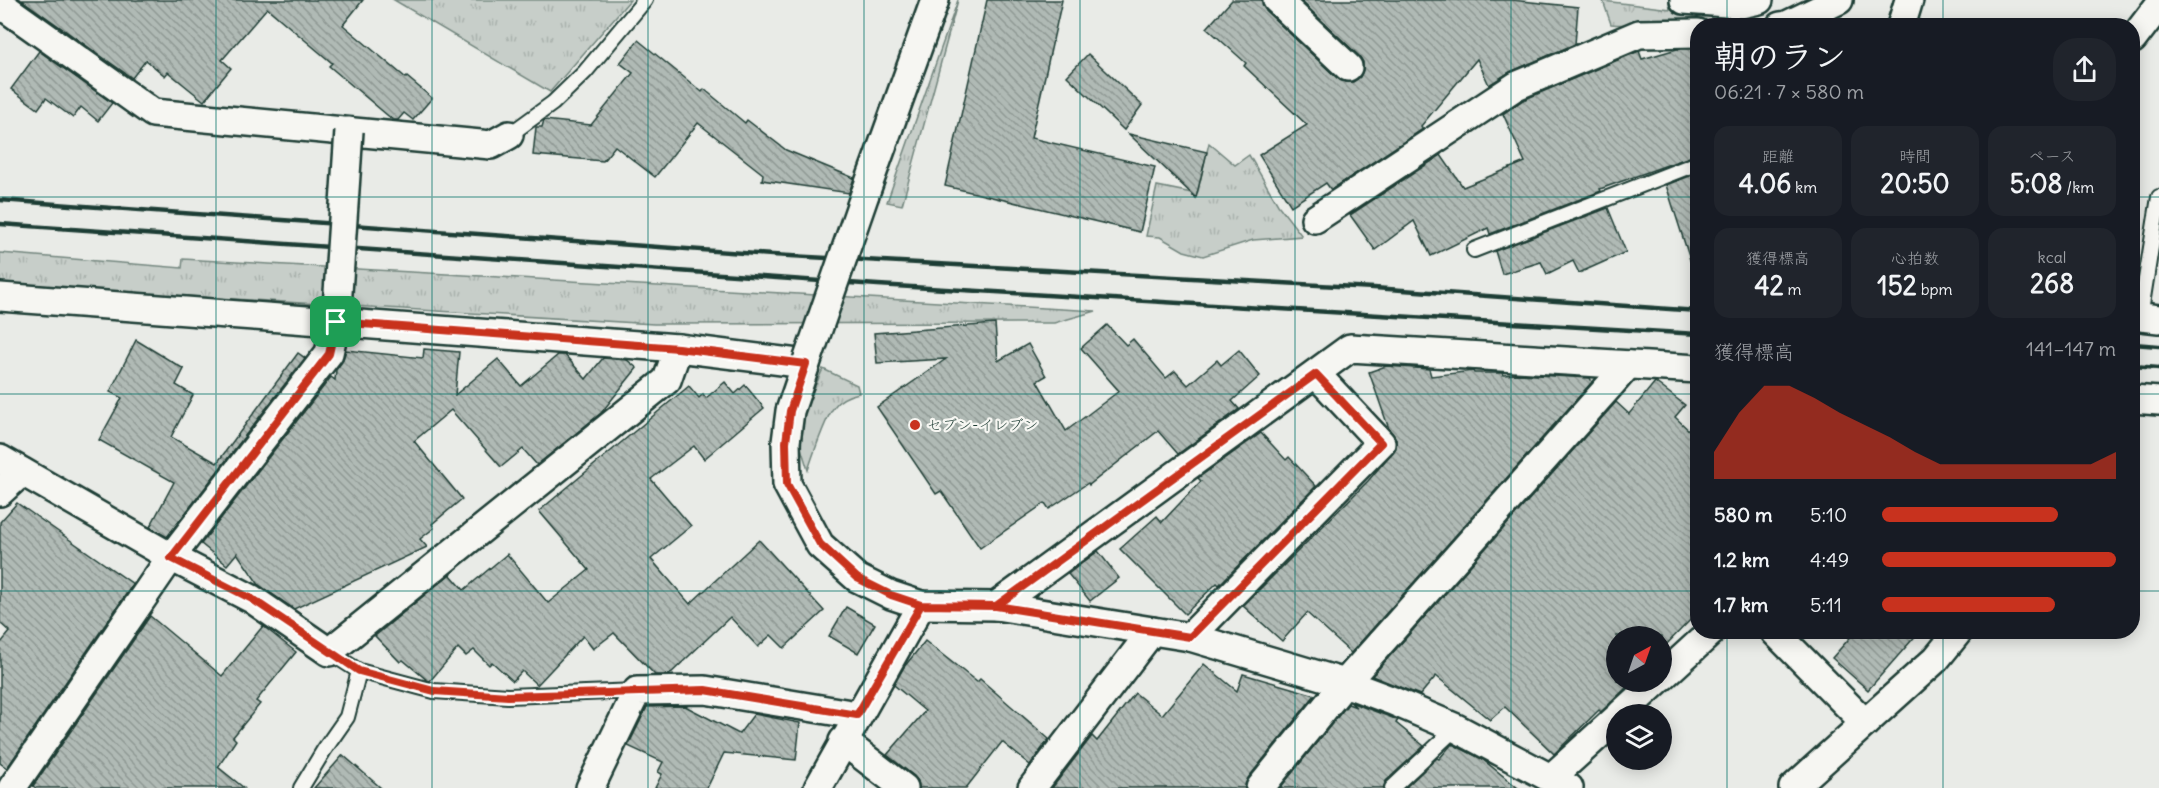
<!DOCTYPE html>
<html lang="ja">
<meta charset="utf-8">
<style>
:root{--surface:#171b24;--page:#20242c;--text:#f1f3f6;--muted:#9ea1a6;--accent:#c8321e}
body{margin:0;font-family:Delius,"Klee One",sans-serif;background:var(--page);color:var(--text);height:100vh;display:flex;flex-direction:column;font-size:22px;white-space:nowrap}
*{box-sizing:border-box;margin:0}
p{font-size:20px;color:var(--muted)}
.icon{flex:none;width:33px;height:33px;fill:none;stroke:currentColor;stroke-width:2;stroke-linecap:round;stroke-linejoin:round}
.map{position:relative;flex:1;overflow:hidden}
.panel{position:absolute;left:1690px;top:18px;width:450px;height:621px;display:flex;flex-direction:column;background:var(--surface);border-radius:24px;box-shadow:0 3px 15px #0003}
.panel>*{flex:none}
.needle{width:39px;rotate:40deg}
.buttons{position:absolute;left:1606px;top:626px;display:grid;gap:12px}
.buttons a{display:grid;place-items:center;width:66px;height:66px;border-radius:50%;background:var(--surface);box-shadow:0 3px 15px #0003;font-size:30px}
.pin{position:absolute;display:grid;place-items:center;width:51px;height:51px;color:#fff;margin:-26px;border-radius:12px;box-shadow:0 3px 9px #0006}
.round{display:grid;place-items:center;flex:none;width:63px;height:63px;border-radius:24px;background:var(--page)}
.summary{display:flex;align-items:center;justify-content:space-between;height:102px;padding:0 24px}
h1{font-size:33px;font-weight:700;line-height:45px}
.metrics{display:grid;grid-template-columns:repeat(3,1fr);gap:9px;height:102px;padding:6px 24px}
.metrics div{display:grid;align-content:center;border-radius:15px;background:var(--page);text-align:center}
.metrics b{font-size:26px;font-weight:700}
.metrics small{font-size:16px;font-weight:400}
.metrics p{font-size:16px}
.chart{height:168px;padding:12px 24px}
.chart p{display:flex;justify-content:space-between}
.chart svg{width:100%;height:108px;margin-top:6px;fill:var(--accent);opacity:.7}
ul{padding:0 24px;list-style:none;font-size:20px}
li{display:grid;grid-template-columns:96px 72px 1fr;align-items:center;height:45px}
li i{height:15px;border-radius:8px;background:var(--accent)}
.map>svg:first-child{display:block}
.grass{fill:url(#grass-tufts);stroke:#73867e;stroke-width:1.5}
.building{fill:url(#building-back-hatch);stroke:#1f3d34;stroke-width:1.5}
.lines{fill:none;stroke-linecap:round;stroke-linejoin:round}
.service-casing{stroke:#1f3d34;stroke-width:18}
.minor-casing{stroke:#1f3d34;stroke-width:32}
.service{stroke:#f6f6f2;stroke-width:14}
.minor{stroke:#f6f6f2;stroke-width:27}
.rail{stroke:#1f3d34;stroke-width:4.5}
.minor-bridge-casing{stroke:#1f3d34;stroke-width:32;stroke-linecap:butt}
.minor-bridge{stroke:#f6f6f2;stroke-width:27}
.route-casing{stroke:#fff;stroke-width:12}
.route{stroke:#c8321e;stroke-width:8}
.grid{fill:none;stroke:#0f766e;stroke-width:1.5;stroke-opacity:0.55}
.poi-dot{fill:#c8321e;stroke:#f6f6f2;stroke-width:2}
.labels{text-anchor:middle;stroke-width:4.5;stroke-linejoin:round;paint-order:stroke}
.poi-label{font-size:15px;fill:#1f3d34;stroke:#f6f6f2;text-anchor:start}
</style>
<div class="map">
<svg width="2159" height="788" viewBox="0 0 2159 788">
<defs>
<pattern id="grass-tufts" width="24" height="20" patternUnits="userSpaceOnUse" patternTransform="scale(1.5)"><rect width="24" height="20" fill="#c7cec9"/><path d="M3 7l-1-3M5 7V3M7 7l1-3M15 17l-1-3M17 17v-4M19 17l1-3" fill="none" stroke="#aab2ad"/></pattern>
<pattern id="building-back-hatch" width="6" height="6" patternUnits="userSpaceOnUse" patternTransform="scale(1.5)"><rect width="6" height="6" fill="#b0bab5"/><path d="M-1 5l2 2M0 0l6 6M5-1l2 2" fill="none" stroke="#8f9894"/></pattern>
</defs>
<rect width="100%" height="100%" fill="#e9ebe7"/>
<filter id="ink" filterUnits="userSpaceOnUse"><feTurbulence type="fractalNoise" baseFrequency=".0167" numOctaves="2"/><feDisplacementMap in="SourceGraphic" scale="12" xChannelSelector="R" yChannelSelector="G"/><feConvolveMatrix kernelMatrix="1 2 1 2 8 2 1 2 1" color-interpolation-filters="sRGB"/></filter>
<g filter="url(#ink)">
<g class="grass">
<polygon points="394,0 630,0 550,92"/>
<polygon points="958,0 902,205 887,202"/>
<path d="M1603,1L1722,15L1727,22C1706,24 1685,22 1664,22C1646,23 1629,26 1611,24Z"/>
<polygon points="1209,143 1235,165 1249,155 1278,205 1302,236 1253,240 1203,256 1184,251 1160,237 1146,236 1157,186 1197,194"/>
<polygon points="0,253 182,268 183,259 1096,311 1054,323 654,324 0,285"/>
<path d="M823,369L857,385L859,393C850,395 840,398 834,407C825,419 813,455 808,470L801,448L805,408Z"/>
</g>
<g class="building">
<polygon points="22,0 363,0 343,25 406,78 407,77 432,98 413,120 404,113 398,120 393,120 329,66 332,63 267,8 222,60 231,68 204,101 168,72 165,76 146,60 132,78"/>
<polygon points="987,0 1062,0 1031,138 1155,167 1140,232 945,186"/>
<polygon points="1232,0 1262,0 1266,11 1337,78 1345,82 1353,82 1360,77 1363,70 1363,62 1359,56 1300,0 1512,0 1578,7 1575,44 1510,72 1489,85 1477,59 1421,126 1423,129 1331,190 1326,183 1291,206 1259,155 1307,125 1244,66 1246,63 1207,28"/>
<polygon points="638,40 702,92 704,89 745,123 747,120 786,150 854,178 849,193 762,180 763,174 698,123 655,177 615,146 603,161 533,155 536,127 542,127 544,120 591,125 633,73 620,63"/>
<polygon points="1677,49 1698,49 1698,154 1600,189 1601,191 1490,234 1488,228 1431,256 1414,221 1375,250 1350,215 1441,155 1463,187 1525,162 1503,114 1523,100 1639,51 1642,59"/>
<polygon points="39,51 112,103 98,121 81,107 73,118 46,98 38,109 11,89"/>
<polygon points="1088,54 1142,105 1124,130 1067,76"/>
<polygon points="1129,134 1207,152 1196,198"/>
<polygon points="1698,173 1698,265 1692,266 1666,185"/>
<polygon points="1608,208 1626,252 1579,273 1573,261 1547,274 1541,262 1502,274 1495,251"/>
<polygon points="995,324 998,361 1028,344 1046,376 1037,381 1066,431 1119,391 1081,348 1107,325 1126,345 1133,339 1166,378 1175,371 1188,385 1217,360 1221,365 1239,350 1260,376 1232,401 1239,409 1178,454 1158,431 1089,485 1088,483 1049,509 1045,503 980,548 941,491 936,494 877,407 946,359 877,363 874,333"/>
<polygon points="136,340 184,369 176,385 193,395 171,437 217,463 298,353 305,358 167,537 150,527 174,482 99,440 122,398 110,392"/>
<polygon points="424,349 459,352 455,395 498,359 521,386 558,355 565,355 586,379 603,358 627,360 637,368 601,413 537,465 523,449 501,467 451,410 414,441 462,499 432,524 434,528 420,539 427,547 294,609 259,585 237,553 227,565 201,544 331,377 335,380 336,370 342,362 346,350 423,358"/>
<polygon points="1386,366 1429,369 1431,376 1473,371 1474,373 1502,373 1503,375 1518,374 1590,378 1592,382 1351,653 1307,613 1282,641 1243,606 1368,481 1396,448 1396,439 1389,429 1369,372"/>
<polygon points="725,382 735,394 745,385 764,408 704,459 694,446 651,479 691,526 651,559 690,604 759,540 824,611 784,648 771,635 758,647 730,617 669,675 655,675 614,633 593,649 583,636 537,685 522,671 513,681 492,662 489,665 474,650 466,656 458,648 430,681 427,680 403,660 400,662 375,636 450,574 464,590 507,554 548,603 589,570 539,511 689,386 699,398 703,394 706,398"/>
<polygon points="1655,382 1685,405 1675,417 1698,439 1698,612 1662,649 1662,636 1617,636 1617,681 1631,681 1626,688 1601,712 1599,710 1554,754 1505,707 1490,720 1436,676 1420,695 1372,676 1616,402 1629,414"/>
<polygon points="1261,433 1286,460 1289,457 1316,486 1219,585 1217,583 1185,614 1120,549 1157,516 1162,522 1201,481 1198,478"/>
<polygon points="17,503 133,584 7,768 0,763 0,644 10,632 0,623 0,522"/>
<polygon points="1098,551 1119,578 1090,601 1068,574"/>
<polygon points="846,607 875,624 858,653 829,636"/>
<polygon points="150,616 222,676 263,626 296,652 256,701 260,704 233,737 236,740 218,767 244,788 36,788 33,786"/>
<polygon points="1855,632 1919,632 1868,690 1832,658"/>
<polygon points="925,641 977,682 980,679 1049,739 1030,765 1002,742 966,788 919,788 918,781 914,776 887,755 925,711 894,685 904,667"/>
<polygon points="1204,664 1237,691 1243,674 1315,695 1248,778 1245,788 1052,788 1092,736 1097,741 1135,693 1162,715"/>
<polygon points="1350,702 1398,720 1396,723 1424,746 1386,781 1383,788 1280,788 1348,704 1356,707"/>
<polygon points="685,706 739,734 754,714 800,723 796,760 724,753 707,788 655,788 662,774 658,772 663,762 628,746 647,707"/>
<polygon points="1452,744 1482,759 1518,788 1405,788 1437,758 1439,759"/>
<polygon points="343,755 381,788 314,788"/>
</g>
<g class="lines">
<defs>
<g id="service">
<polyline points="509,135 553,103 585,72 645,0"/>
<polyline points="1474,250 1698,163"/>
<polyline points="2140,317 2159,197"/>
<polyline points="329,652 359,671 434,691 508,696 637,691"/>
<polyline points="301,788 324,750 347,717 359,671"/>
<polyline points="1392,788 1456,728"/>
</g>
<g id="minor">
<polyline points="1277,0 1348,67"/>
<polyline points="1684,0 1741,4 1759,0"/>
<polyline points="0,4 153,113 491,145 509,135"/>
<polyline points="1780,26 1787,25 1839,0"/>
<polyline points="1901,26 1909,0"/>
<polyline points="2133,39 2159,5"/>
<polyline points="865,194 935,0"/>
<polyline points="1315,219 1516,86 1639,34 1698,33"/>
<polyline points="0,297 678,348 806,364 790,411 786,442 787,484 820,545 857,578 891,595 921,605 996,606 1190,637 1345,683 1393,701 1456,728 1569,788"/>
<polyline points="2133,316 2159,319"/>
<polyline points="336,322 329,353 171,557 252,599 329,652 667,380 678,348"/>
<polyline points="2133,399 2159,401"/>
<polyline points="0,459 171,557 12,788"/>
<polyline points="0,492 22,472"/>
<polyline points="996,606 1350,348 1698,369"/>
<polyline points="1775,632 1865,723"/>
<polyline points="1190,637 1381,443 1316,374"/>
<polyline points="1662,677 1711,632"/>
<polyline points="1621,714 1657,681"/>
<polyline points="843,741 904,788"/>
<polyline points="1551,778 1617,718"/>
<polyline points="590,788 637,691 705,690 857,715"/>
<polyline points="818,788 921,605"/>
<polyline points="1032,788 1152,631"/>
<polyline points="1260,788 1345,683 1628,365"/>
<polyline points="1793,788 1936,659 1958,632"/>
</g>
</defs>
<use href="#service" class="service-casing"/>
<use href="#minor" class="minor-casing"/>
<use href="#service" class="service"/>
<use href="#minor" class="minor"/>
<g class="rail">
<polyline points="0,200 772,255 1374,288 1698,311"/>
<polyline points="0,224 878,285 1698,334"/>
<polyline points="2133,344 2159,346"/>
<polyline points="2133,366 2159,368"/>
</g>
<defs>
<g id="minor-bridge">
<polyline points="336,322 349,131"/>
<polyline points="806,364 865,194"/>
</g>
</defs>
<use href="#minor-bridge" class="minor-bridge-casing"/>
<use href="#minor-bridge" class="minor-bridge"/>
</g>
</g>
<g class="lines" filter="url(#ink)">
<defs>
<polyline id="route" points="336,322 329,354 171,558 252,599 359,671 434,691 508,696 705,690 857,715 921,605 996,606 1190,637 1381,443 1316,374 996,606 921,605 891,595 857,578 820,544 787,484 786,442 790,411 806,364 678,348 336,322"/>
</defs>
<use href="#route" class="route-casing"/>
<use href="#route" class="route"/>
</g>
<path class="grid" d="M216,0V788M432,0V788M648,0V788M864,0V788M1080,0V788M1295,0V788M1511,0V788M1727,0V26M1943,0V26M0,197H1698M2133,197H2159M0,394H1698M2133,394H2159M0,591H1698M2133,591H2159M1727,632V788M1943,632V788"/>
<circle class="poi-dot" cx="915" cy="425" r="6"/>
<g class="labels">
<g class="poi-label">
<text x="927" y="430">セブン-イレブン</text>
</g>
</g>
</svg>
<div class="buttons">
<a><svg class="needle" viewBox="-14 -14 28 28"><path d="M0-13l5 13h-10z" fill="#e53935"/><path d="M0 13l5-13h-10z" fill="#9ea1a6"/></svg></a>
<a><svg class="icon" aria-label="layers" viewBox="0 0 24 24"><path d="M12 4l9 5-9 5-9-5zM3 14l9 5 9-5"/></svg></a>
</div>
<div class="pin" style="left:336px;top:322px;background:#1e9e55"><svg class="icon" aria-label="arrive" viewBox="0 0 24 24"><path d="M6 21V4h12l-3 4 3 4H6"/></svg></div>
<section class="panel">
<div class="summary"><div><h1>朝のラン</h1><p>06:21 · 7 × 580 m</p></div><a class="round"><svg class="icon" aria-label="share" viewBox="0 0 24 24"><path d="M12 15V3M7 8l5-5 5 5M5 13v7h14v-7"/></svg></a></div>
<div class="metrics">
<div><p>距離</p><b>4.06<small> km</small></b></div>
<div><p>時間</p><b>20:50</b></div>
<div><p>ペース</p><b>5:08<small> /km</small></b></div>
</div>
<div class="metrics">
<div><p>獲得標高</p><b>42<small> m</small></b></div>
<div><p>心拍数</p><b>152<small> bpm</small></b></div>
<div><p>kcal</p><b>268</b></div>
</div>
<div class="chart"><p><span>獲得標高</span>141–147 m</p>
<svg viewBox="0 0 160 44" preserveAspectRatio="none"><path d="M0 44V33L10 17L20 6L30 6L40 11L50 17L60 22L70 27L80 33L90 38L100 38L110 38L120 38L130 38L140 38L150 38L160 33V44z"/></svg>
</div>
<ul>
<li><b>580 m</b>5:10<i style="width:75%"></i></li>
<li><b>1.2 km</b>4:49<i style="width:100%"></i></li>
<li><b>1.7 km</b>5:11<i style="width:74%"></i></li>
</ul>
</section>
</div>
